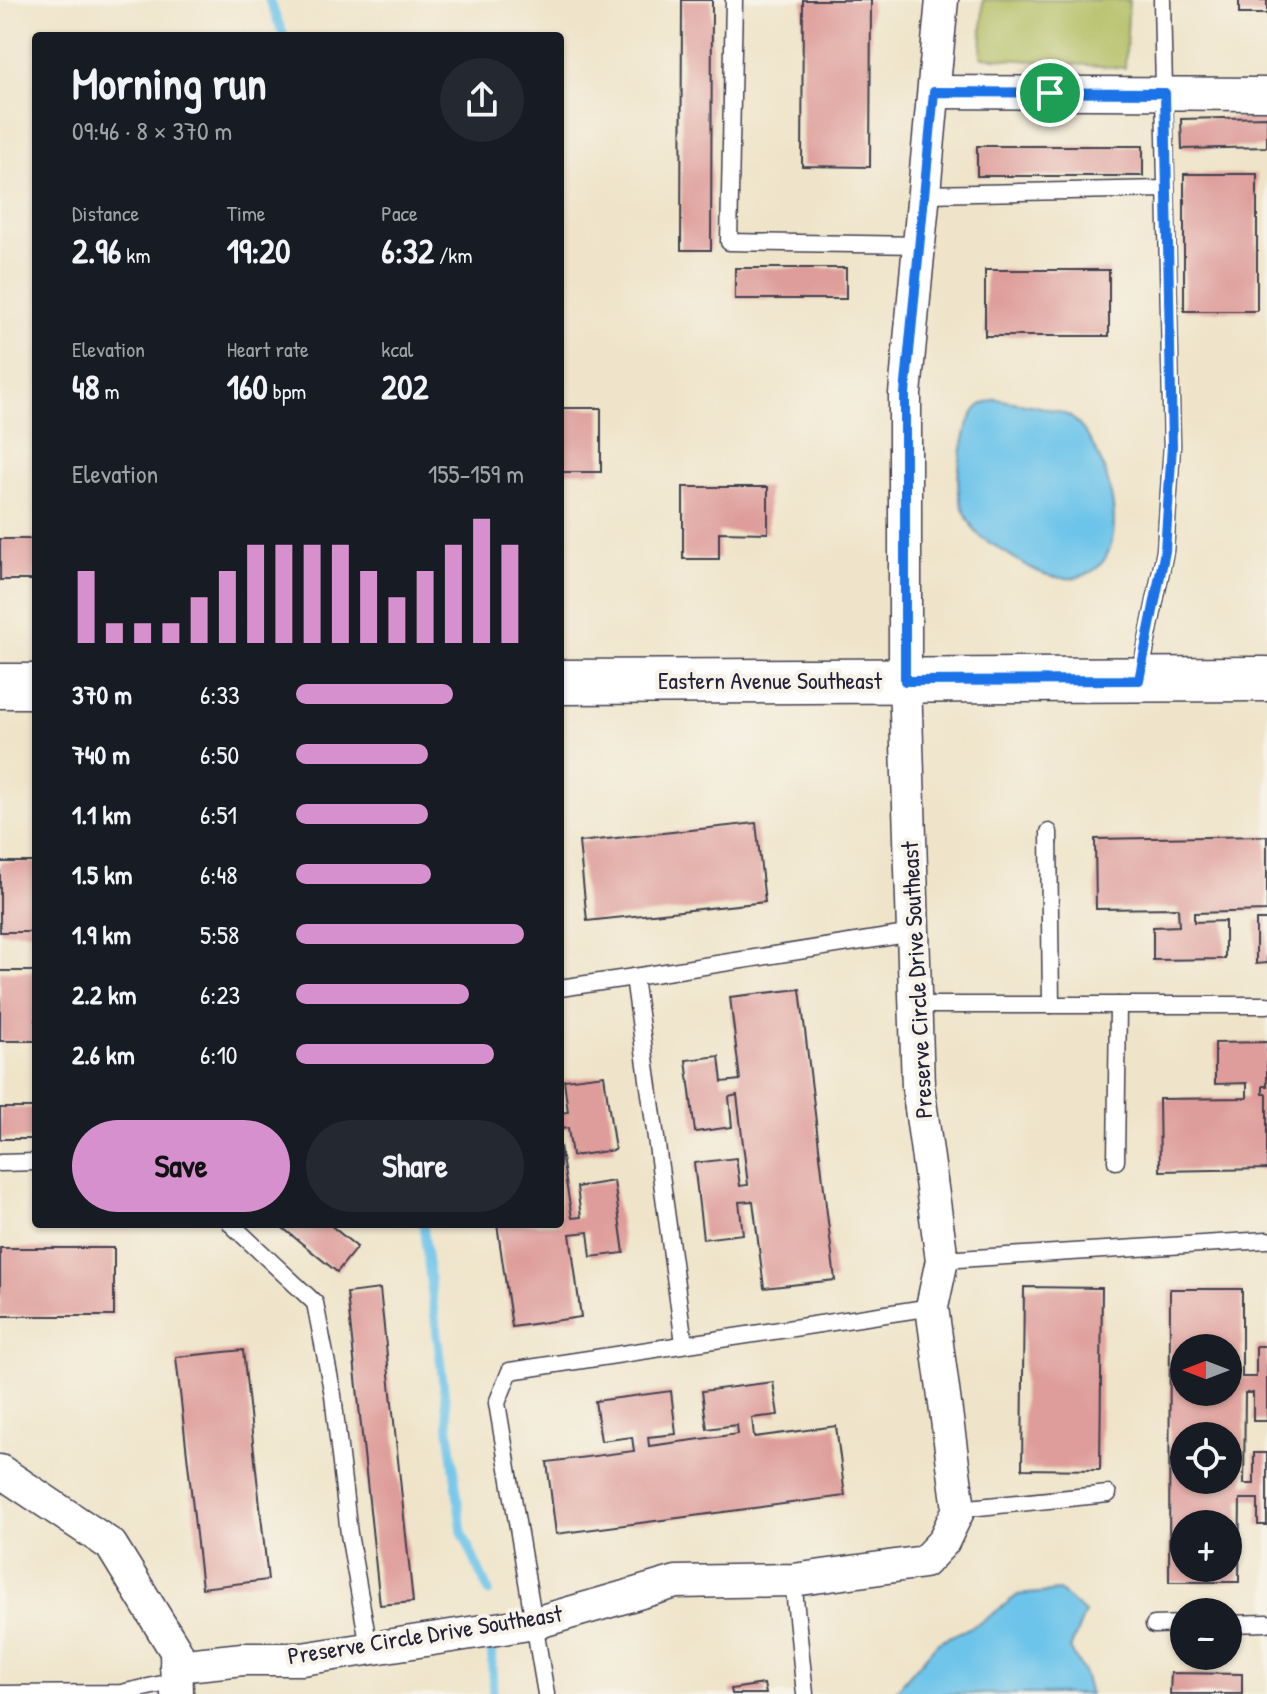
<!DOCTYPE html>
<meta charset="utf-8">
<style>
:root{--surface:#171b24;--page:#242831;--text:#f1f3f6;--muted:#9ea1a6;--accent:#d690ce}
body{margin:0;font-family:"Patrick Hand",sans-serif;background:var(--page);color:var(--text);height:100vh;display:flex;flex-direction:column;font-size:30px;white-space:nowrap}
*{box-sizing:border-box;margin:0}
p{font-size:26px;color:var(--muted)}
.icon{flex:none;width:44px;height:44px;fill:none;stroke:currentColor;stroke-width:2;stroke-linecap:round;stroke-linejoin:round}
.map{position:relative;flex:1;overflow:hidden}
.sheet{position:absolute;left:32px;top:32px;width:532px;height:1196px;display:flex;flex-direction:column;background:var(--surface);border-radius:8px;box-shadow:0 2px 6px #0004}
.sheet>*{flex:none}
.needle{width:52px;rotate:270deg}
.fabs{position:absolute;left:1170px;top:1334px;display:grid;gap:16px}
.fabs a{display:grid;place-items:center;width:72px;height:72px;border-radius:50%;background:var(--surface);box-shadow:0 2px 6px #0004;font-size:40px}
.pin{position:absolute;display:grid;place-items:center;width:68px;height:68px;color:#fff;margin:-34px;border:4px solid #fff;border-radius:50%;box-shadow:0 2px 8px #0007}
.round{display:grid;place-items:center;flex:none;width:84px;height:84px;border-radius:42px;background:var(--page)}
.headline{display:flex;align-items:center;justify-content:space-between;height:136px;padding:0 40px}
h1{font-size:44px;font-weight:700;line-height:60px}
.stats{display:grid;grid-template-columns:repeat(3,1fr);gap:12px;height:136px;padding:8px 40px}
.stats div{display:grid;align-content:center}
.stats b{font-size:34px;font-weight:700}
.stats small{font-size:22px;font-weight:400}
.stats p{font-size:22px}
.chart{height:224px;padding:16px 40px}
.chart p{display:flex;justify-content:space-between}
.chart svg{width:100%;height:144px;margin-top:8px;stroke:var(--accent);stroke-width:6}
.primary-button{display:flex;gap:16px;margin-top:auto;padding:16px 40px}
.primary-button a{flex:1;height:92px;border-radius:48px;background:var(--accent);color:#111;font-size:32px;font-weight:700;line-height:92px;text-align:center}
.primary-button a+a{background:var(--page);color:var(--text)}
ul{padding:0 40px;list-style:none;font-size:26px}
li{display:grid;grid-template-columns:128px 96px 1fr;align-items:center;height:60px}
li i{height:20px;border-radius:10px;background:var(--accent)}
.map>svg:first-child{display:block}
.green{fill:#b0bc5e;stroke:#696f4c;stroke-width:2}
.water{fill:#6dc4ea;stroke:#487392;stroke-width:2}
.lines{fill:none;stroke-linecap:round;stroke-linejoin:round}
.stream{stroke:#6dc4ea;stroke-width:9}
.building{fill:#de9d9a;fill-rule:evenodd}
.lane-casing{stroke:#413f50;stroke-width:19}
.street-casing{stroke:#413f50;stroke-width:35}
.secondary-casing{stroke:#413f50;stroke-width:47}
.lane{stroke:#fff;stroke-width:16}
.street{stroke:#fff;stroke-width:32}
.secondary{stroke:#fff;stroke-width:44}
.route-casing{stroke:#fff;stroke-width:16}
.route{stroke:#1a73e8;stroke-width:10}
.labels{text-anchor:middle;stroke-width:8;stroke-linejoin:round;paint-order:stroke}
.street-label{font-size:24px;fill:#22223b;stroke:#f7f3e8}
</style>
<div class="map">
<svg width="1267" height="1694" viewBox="0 0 1267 1694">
<rect width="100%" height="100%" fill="#f7f3e8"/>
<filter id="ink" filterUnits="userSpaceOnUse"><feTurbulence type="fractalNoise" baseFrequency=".0125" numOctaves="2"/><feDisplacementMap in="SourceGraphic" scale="16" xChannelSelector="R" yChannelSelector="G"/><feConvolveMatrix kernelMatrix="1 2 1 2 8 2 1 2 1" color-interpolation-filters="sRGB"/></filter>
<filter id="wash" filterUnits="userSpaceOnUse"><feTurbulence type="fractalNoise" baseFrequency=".006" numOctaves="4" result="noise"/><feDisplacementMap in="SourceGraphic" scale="32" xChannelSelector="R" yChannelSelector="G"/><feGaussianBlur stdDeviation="1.8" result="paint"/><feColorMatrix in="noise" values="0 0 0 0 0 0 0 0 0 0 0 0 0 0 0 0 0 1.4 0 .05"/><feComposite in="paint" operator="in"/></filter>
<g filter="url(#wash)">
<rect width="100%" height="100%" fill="#efe4c9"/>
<polygon class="green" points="983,0 1129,0 1125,68 981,57"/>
<g class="water">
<path d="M996,399C1014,403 1060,408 1072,418C1107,447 1137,549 1089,573C1058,589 1025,566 1000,549C993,544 981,539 976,532C969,523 960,504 959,493C956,474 964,418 980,406C984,403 991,401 996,399Z"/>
<polygon points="1059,1591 1085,1613 1070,1649 1083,1671 1090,1694 893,1694 938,1642 982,1622 1018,1595"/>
</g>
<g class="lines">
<g class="stream">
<polyline points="269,0 284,36"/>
<polyline points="423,1224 462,1532 489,1592"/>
<polyline points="491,1636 493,1694"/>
</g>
</g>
<g id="blocks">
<g class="building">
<polygon points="682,0 712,0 711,250 681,250"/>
<polygon points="803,0 871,0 870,167 802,166"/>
<rect x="1239" y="0" width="28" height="14"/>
<polygon points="1267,117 1267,147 1182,149 1181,119"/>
<rect x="977" y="146" width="166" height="30"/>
<rect x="1184" y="174" width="73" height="137"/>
<rect x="735" y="268" width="111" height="31"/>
<rect x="985" y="270" width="124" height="66"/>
<rect x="561" y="408" width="40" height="64"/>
<polygon points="683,487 768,487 768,533 719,532 719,559 683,559"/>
<rect x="0" y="539" width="36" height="41"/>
<polygon points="756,823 765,902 587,921 579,842"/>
<polygon points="1267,836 1267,911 1194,913 1194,922 1225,921 1225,959 1153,960 1153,927 1179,926 1178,908 1096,909 1095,839"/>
<rect x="0" y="862" width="36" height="70"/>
<polygon points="1256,920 1267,920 1267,963 1256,964"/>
<rect x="0" y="971" width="36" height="70"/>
<polygon points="800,989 835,1280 764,1288 753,1201 739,1202 743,1234 703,1239 694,1163 736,1158 740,1186 748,1185 737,1095 729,1097 732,1127 695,1132 686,1060 719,1056 722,1082 740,1080 730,997"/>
<polygon points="1267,1042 1267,1086 1263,1086 1263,1094 1267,1094 1267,1169 1160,1171 1159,1099 1247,1098 1247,1083 1215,1084 1215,1043"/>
<polygon points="604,1075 615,1150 572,1156 568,1128 560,1129 560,1113 568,1112 564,1080"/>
<rect x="0" y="1108" width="36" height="31"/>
<polygon points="560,1146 572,1218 581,1217 577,1187 614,1181 624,1253 591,1257 588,1232 570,1234 581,1317 512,1327 497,1224 560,1224"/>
<polygon points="278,1224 329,1224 357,1247 337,1272"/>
<rect x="0" y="1248" width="114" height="68"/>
<polygon points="1024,1287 1102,1288 1100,1470 1022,1469"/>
<polygon points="380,1289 413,1602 380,1605 347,1293"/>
<path d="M1170,1289H1242V1377H1256V1346H1267V1421H1253V1393H1245L1244,1484H1254V1453H1267V1525H1258V1499H1240L1239,1582H1169ZM1184,1348H1228V1392H1184ZM1184,1436H1228V1480H1184ZM1184,1524H1228V1568H1184Z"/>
<polygon points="243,1350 268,1580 202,1588 176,1357"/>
<polygon points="773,1382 778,1415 752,1418 754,1437 836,1426 845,1496 556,1534 547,1462 634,1451 632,1437 601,1441 595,1401 671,1391 676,1434 648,1437 649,1446 738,1434 737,1425 707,1429 702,1391"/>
<polygon points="1171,1673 1242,1674 1242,1694 1170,1694"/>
<polygon points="764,1684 766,1694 732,1694 731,1689"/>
</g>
</g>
</g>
<g filter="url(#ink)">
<use href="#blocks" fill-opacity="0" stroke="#413f50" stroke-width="2"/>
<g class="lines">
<defs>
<g id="lane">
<polyline points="734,0 729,242 921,245"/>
<polyline points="926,194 1166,189"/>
<polyline points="1140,676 1165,551 1172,446 1162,0"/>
<polyline points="1049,832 1051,1005"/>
<polyline points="560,988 634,977"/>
<polyline points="915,1005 1267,1005"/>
<polyline points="1116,1161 1118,1005"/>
<polyline points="0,1163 36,1162"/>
<polyline points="231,1224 315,1303 333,1395 349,1534 369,1648"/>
<polyline points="942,1260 1267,1240"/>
<polyline points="684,1343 634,977 913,933"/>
<polyline points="959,1509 1108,1494"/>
<polyline points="793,1580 805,1694"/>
<polyline points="1228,1624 1267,1623"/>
<polyline points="1154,1625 1184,1624"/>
<polyline points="0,1694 121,1693 176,1681"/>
<polyline points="546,1694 497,1403 510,1371 932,1307"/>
</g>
<g id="street">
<polyline points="934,92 1267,94"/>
<polyline points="0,1471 111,1545 176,1651 177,1694"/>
<polyline points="176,1666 243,1659 302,1659 535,1623 676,1582 793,1580 924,1562 943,1542 959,1509 932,1307 942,1260 918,1087 905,681 905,394 942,0"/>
</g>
<g id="secondary">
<polyline points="560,682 1267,679"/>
<polyline points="0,686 36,686"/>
</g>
</defs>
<use href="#lane" class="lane-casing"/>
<use href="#street" class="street-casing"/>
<use href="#secondary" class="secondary-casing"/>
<use href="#lane" class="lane"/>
<use href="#street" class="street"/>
<use href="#secondary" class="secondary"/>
</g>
</g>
<g class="lines" filter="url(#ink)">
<defs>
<polygon id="route" points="934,92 1165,93 1172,446 1165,551 1139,680 905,681 905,394"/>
</defs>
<use href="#route" class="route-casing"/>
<use href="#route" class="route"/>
</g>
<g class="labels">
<g class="street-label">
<text x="770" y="689">Eastern Avenue Southeast</text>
<text transform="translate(917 980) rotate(-93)" y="8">Preserve Circle Drive Southeast</text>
<text transform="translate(425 1635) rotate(-9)" y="8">Preserve Circle Drive Southeast</text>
</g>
</g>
</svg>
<div class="fabs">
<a><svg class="needle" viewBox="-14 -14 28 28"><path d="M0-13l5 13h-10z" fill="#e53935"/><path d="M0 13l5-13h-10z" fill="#9ea1a6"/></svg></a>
<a><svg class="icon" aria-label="locate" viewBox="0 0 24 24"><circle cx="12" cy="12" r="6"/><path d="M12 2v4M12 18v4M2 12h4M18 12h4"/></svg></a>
<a>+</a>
<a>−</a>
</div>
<div class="pin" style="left:1050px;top:93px;background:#1e9e55"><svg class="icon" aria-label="arrive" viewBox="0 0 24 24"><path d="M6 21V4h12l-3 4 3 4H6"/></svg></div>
<section class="sheet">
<div class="headline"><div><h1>Morning run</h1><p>09:46 · 8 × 370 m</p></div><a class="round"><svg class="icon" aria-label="share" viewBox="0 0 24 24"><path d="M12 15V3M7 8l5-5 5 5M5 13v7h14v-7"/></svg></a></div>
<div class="stats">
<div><p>Distance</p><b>2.96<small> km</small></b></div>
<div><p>Time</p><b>19:20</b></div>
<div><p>Pace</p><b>6:32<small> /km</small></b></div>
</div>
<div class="stats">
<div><p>Elevation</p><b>48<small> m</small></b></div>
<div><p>Heart rate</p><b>160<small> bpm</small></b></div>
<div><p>kcal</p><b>202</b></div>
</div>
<div class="chart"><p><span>Elevation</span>155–159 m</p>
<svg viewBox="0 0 160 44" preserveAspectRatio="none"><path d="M5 44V22M15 44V38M25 44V38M35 44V38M45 44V30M55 44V22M65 44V14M75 44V14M85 44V14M95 44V14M105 44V22M115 44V30M125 44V22M135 44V14M145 44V6M155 44V14"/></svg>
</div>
<ul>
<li><b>370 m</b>6:33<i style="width:69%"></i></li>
<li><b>740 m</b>6:50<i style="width:58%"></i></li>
<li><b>1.1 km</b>6:51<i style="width:58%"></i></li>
<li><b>1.5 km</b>6:48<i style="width:59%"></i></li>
<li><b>1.9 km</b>5:58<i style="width:100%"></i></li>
<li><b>2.2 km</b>6:23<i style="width:76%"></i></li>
<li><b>2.6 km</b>6:10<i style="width:87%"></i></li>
</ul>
<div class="primary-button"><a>Save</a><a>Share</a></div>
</section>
</div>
